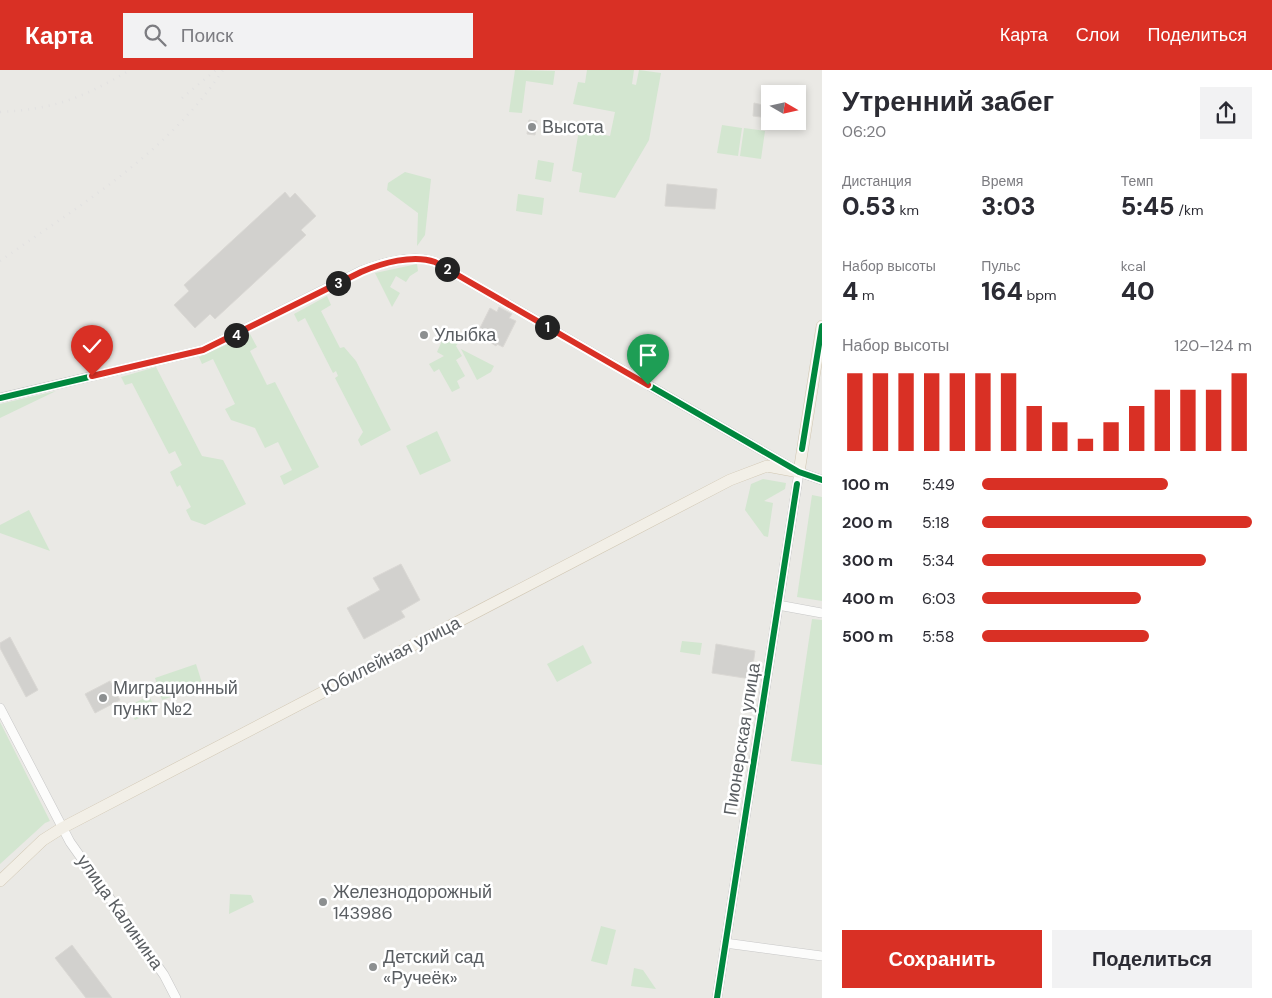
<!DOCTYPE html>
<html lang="ru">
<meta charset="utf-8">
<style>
:root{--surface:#fff;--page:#f2f2f3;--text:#2b2b33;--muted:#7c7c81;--accent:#d93025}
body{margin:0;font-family:"DM Sans",sans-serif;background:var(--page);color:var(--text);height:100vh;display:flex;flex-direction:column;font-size:19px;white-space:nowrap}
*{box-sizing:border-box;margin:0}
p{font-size:16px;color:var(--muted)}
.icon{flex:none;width:28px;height:28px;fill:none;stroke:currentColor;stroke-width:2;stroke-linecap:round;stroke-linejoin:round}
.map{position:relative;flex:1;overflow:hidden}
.drawer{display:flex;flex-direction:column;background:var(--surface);width:450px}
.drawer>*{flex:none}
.needle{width:32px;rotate:99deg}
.buttons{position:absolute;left:761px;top:15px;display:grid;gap:10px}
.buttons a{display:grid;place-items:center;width:45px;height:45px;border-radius:0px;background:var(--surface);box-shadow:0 2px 8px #0003;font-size:25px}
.pin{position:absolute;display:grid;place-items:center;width:42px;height:42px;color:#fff;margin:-51px -21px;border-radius:50% 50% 50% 0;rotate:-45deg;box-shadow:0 0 5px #0007}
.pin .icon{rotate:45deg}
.km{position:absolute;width:25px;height:25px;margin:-12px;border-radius:50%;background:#222;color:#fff;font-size:14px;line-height:25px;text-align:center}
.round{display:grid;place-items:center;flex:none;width:52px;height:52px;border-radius:0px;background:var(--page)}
.headline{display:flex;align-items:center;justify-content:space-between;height:85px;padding:0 20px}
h1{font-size:28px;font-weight:800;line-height:38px}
.stats{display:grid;grid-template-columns:repeat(3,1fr);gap:8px;height:85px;padding:5px 20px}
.stats div{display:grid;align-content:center}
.stats b{font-size:25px;font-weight:800}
.stats small{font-size:14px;font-weight:400}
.stats p{font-size:14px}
.chart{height:140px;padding:10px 20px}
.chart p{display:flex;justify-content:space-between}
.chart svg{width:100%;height:90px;margin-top:5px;stroke:var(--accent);stroke-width:6}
.cta{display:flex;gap:10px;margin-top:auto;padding:10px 20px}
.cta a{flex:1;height:58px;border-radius:0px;background:var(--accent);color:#fff;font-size:20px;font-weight:800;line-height:58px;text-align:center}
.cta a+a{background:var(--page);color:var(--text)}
ul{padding:0 20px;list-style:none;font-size:16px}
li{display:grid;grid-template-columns:80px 60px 1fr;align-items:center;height:38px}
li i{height:12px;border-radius:6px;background:var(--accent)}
header{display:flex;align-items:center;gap:30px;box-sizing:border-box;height:70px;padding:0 25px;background:var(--accent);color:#fff}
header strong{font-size:24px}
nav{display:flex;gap:28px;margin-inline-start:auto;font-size:18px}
.search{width:350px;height:45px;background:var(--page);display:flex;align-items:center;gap:12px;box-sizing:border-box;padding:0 18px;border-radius:0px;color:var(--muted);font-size:19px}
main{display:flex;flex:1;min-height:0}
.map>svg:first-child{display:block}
.green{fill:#d3e6d0}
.building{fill:#d2d1ce;stroke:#dad8d4}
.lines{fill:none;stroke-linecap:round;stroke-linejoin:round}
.minor-casing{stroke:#c7c7c7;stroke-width:10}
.major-casing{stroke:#d1c7b3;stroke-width:12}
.minor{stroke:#fcfcfb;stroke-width:9}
.major{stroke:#f2efe7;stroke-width:11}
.rail{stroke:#e2e1e1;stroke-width:2.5;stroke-dasharray:1 6;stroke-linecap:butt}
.cycleway-casing{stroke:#fff;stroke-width:9}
.cycleway{stroke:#00873e;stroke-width:6}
.route-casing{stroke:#fff;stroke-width:10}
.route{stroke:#d93025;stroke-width:6}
.poi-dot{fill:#8c8f90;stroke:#fff;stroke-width:2}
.labels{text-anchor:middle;stroke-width:5;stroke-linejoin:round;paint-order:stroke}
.poi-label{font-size:18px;fill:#5a5e62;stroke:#fff;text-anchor:start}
.street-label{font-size:18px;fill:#5a5e62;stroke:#fff}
</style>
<header>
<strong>Карта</strong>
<div class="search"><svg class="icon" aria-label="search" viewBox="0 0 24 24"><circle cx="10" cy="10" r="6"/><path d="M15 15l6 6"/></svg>Поиск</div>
<nav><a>Карта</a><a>Слои</a><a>Поделиться</a></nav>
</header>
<main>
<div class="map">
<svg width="822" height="928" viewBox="0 0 822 928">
<rect width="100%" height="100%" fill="#eae9e5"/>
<g class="green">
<polygon points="515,0 555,1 553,15 526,11 522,43 509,42"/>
<polygon points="587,0 634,0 632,14 636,15 639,0 661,3 649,70 615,128 579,122 582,103 572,101 579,60 610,66 615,42 573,34 578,12 585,13"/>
<polygon points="722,55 742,58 738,86 717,83"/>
<polygon points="744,58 765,61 761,89 740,86"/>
<polygon points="538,90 554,93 551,112 535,109"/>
<polygon points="405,102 431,109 425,165 417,176 418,143 387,120 388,113"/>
<polygon points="518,124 544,128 542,145 516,141"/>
<polygon points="417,194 418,201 410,206 406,212 396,206 390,217 400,223 392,237 375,203"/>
<polygon points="327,226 331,235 321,241 340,278 344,277 356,291 391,360 361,376 358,370 363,362 335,308 338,306 336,301 333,303 305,248 298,252 294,244"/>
<polygon points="250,264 257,277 250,281 267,315 275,312 319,397 284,415 280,406 292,400 278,372 265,378 255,358 231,350 225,339 235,334 213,289 202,294 199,287"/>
<polygon points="444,266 458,273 456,276 462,286 456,290 465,306 457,311 460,318 452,322 439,299 434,302 429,294 444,286 437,282"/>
<polygon points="461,279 494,296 491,302 477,310"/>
<polygon points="156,297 202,386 223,390 246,434 205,455 191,450 186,440 191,437 180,415 177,417 170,402 182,395 175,381 169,384 132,313 125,315 121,307"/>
<polygon points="56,321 0,348 0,334"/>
<polygon points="437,361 451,391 420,405 406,376"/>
<polygon points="763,409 786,413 785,419 764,431 773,433 768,467 764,466 745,440 751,414"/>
<polygon points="812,425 822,427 822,531 797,527"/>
<polygon points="29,440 50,481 0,463 0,455"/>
<polygon points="812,549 822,550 822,695 791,691"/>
<polygon points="682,571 702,573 700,585 680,582"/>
<polygon points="583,575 592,593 557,612 547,594"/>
<polygon points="196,594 203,616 162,630 155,608"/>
<polygon points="149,626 156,640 135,650 128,636"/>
<polygon points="0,652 50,751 45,753 0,794"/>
<polygon points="230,824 251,825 254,832 229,844"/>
<polygon points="601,856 616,860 607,895 591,891"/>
<polygon points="634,898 643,900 656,919 631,916"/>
</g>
<g class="building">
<polygon points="754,33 763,35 761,47 753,46"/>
<polygon points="529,50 537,51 535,65 527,64"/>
<polygon points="667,114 717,119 715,139 665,136"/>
<polygon points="285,122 290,128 295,123 316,146 301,160 306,165 215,249 210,244 195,258 174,235 189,221 184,215"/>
<polygon points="499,237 512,244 509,248 516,251 503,277 497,274 496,276 477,264 490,238 497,242"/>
<polygon points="401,494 420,530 401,541 405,547 364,569 347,538 380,520 373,508"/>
<polygon points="10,567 38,620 26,627 0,578 0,573"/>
<polygon points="716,574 755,581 751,609 712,603"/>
<polygon points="110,611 120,630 95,643 85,624"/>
<polygon points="72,875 112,928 86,928 55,888"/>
</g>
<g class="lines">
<defs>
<g id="minor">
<path d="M0,328L203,280L361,201C382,193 413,184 435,192L799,402L822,410"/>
<polyline points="778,535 822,543"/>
<polyline points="0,638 70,772 164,905 176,928"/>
<polyline points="725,873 822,886"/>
<polyline points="717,928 799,402"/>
</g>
<polyline id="major" points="0,811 43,770 62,758 730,410 767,396 799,402 822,256"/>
</defs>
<use href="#minor" class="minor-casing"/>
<use href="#major" class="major-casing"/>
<use href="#minor" class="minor"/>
<use href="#major" class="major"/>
<g class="rail">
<polyline points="182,28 216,0"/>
<path d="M0,42C55,39 83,28 130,0"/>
<path d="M0,191C80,135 168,83 223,0"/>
</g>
<defs>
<g id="cycleway">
<path d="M0,328L203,280L361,201C382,193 413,184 435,192L799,402L822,410"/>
<polyline points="802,379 822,256"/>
<polyline points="717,928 797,414"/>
</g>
</defs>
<use href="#cycleway" class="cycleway-casing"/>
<use href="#cycleway" class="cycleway"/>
</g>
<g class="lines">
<defs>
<path id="route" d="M92,306L203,280L361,202C382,193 413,184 435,192L648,315"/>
</defs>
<use href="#route" class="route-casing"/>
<use href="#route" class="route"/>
</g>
<g class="poi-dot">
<circle cx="532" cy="57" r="5"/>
<circle cx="424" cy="265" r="5"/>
<circle cx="103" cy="628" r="5"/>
<circle cx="323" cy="832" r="5"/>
<circle cx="373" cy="897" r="5"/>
</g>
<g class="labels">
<g class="poi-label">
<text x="542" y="63">Высота</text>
<text x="434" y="271">Улыбка</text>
<text x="113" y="624">Миграционный<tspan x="113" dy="21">пункт №2</tspan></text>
<text x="333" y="828">Железнодорожный<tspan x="333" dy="21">143986</tspan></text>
<text x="383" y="893">Детский сад<tspan x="383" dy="21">«Ручеёк»</tspan></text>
</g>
<g class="street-label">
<text transform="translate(391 586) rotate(-27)" y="6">Юбилейная улица</text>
<text transform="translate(742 669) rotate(-81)" y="6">Пионерская улица</text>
<text transform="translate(120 842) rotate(55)" y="6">улица Калинина</text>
</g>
</g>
</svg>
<div class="buttons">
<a><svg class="needle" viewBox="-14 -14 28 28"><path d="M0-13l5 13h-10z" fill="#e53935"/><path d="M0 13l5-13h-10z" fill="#7c7c81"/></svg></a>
</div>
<div class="pin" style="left:648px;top:315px;background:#1e9e55"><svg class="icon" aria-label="arrive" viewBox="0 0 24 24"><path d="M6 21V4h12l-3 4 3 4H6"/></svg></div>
<div class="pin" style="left:92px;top:306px;background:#d93025"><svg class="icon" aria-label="check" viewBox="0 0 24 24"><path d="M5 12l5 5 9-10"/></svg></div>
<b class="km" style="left:547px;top:257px">1</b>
<b class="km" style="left:447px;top:199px">2</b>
<b class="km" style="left:338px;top:213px">3</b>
<b class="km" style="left:236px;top:265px">4</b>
</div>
<section class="drawer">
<div class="headline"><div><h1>Утренний забег</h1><p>06:20</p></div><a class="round"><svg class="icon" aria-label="share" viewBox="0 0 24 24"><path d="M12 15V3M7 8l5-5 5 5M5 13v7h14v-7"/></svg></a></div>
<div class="stats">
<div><p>Дистанция</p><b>0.53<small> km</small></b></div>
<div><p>Время</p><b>3:03</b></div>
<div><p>Темп</p><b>5:45<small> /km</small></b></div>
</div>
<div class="stats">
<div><p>Набор высоты</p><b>4<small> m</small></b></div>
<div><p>Пульс</p><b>164<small> bpm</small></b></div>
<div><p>kcal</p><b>40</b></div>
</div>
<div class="chart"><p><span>Набор высоты</span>120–124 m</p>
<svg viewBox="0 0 160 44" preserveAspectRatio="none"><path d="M5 44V6M15 44V6M25 44V6M35 44V6M45 44V6M55 44V6M65 44V6M75 44V22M85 44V30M95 44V38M105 44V30M115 44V22M125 44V14M135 44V14M145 44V14M155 44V6"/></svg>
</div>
<ul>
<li><b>100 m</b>5:49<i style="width:69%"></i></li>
<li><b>200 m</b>5:18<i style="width:100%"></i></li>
<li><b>300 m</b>5:34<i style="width:83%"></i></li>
<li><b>400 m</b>6:03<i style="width:59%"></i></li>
<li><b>500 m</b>5:58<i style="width:62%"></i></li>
</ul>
<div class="cta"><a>Сохранить</a><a>Поделиться</a></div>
</section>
</main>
